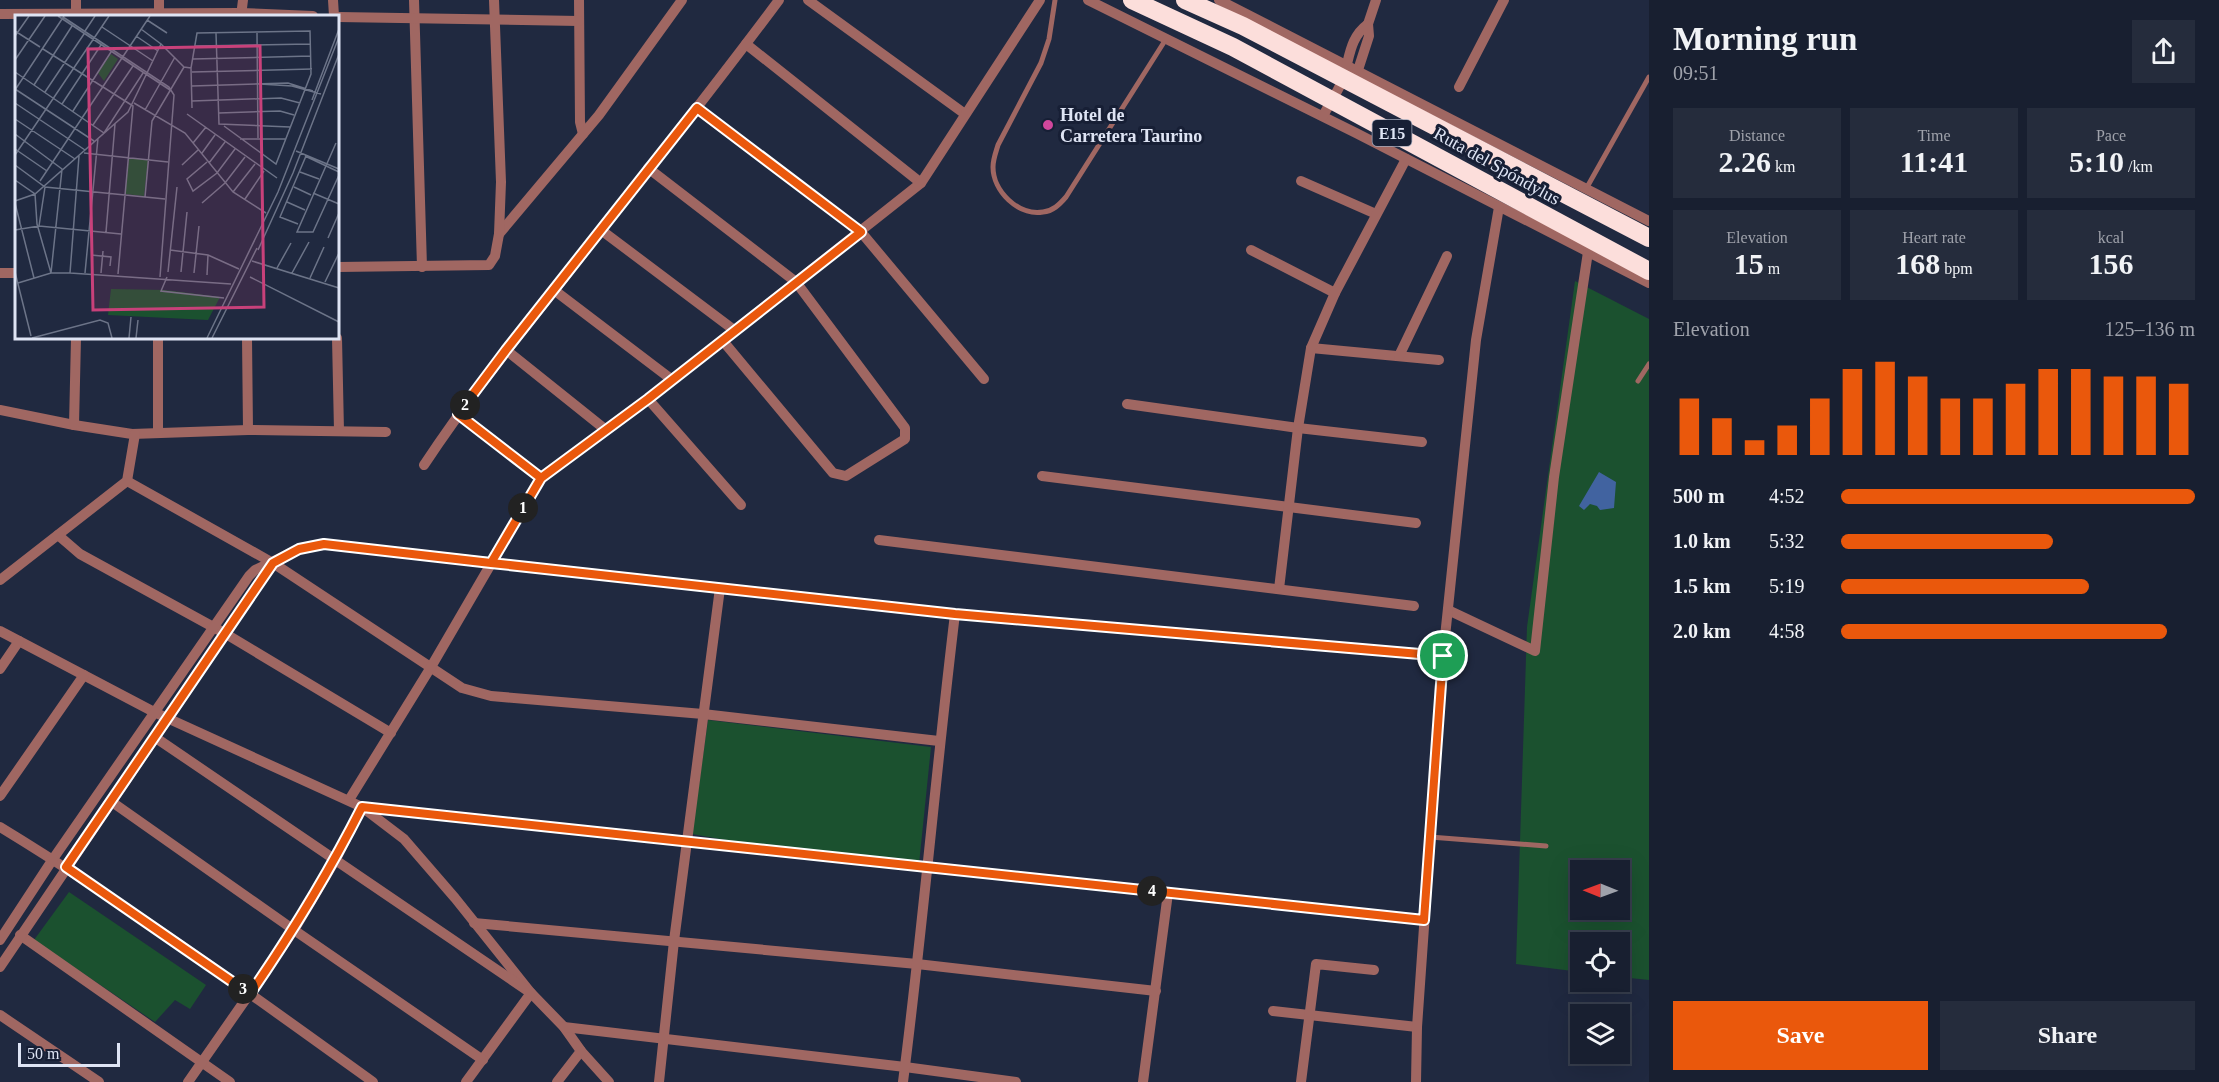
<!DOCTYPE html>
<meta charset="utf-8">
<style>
:root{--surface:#181f30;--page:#252c3c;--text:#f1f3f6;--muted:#9fa2ab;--line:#363d4c;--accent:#ea580c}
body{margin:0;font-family:Georgia,serif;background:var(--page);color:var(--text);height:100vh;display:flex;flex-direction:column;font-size:22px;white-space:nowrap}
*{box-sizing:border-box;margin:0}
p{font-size:20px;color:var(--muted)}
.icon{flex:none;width:33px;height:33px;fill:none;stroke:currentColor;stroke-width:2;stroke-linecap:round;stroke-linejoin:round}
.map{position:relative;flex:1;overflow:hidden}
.drawer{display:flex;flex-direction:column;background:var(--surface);width:570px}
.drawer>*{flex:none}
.needle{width:39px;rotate:271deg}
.buttons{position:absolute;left:1570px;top:860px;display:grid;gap:12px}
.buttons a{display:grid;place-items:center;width:60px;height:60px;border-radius:0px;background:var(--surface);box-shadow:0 6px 24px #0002,0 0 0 2px var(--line);font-size:30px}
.scale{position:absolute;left:18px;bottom:15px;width:102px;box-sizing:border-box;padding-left:6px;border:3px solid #dee4f4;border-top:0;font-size:16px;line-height:21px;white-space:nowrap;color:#dee4f4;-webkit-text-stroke:4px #171f35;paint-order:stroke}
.pin{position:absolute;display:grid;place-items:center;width:51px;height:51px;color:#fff;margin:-26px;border:3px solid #fff;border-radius:50%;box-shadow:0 2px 6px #0007}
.km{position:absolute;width:30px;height:30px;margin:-15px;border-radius:50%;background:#222;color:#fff;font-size:16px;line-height:30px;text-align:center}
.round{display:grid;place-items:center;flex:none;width:63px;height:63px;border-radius:0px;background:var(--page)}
.head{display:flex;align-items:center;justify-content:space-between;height:102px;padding:0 24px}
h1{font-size:33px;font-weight:700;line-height:45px}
.figures{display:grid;grid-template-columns:repeat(3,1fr);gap:9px;height:102px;padding:6px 24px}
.figures div{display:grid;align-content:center;border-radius:0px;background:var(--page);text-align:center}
.figures b{font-size:30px;font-weight:700}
.figures small{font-size:16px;font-weight:400}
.figures p{font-size:16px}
.chart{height:168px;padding:12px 24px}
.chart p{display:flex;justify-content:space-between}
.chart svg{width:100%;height:108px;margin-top:6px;stroke:var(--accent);stroke-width:6}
.button{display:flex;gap:12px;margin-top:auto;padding:12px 24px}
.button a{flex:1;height:69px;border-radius:0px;background:var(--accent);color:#fff;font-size:24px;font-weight:700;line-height:69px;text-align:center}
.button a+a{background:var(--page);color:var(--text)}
ul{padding:0 24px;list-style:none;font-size:20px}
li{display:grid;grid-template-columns:96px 72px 1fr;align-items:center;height:45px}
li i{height:15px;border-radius:8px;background:var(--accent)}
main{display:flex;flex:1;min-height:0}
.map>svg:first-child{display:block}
.park{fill:#1b512f;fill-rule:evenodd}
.water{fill:#4163a0}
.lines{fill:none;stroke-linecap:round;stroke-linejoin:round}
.lane{stroke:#a06762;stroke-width:5}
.street{stroke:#a06762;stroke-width:10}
.highway{stroke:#fcdedb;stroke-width:18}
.route-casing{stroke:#fff;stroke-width:12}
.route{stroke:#ea580c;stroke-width:8}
.hotel-dot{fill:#d1479c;stroke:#171f35;stroke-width:2}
.labels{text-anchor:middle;stroke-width:6;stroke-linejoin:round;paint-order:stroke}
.shield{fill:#171f35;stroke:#a2a9bb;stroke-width:1.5}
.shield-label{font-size:16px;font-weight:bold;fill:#dee4f4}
.poi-label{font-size:18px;font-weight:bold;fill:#dee4f4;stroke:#171f35;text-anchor:start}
.street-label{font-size:18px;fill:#dee4f4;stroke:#171f35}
.inset-road{fill:none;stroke:#6c7488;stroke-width:1.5}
.view{fill:#c8417a;fill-opacity:0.15;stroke:#c8417a;stroke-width:3}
.inset-edge{fill:none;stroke:#dee4f4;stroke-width:3}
</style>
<main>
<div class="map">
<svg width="1649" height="1082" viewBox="0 0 1649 1082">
<rect width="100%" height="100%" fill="#202940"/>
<g class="park">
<path d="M1575,281L1649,319V980L1620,977V942H1581V972L1516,964L1527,627ZM1581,870H1620V909H1581Z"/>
<polygon points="708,720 931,747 919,864 748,844 692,834"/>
<polygon points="69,892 206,985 190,1009 175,1000 155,1022 34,940"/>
</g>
<polygon class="water" points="1599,472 1616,482 1614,508 1600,510 1597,506 1590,504 1584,510 1579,506"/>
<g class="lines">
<g class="lane">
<path d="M1055,0L1049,39L1041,63L998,145C996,152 993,159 993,167C993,191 1018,216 1043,212C1053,211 1059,205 1066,197L1166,39"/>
<polyline points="1586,189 1649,77"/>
<polyline points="1638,381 1649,364"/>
<polyline points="1430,837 1546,846"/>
</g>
<g class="street">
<polyline points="76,0 76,16"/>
<polyline points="333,0 334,16"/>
<polyline points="414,0 422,267"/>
<polyline points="579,0 580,122 583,134"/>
<polyline points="808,0 965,114"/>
<polyline points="1088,0 1356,133 1649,283"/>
<polyline points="1219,0 1649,221"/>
<polyline points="0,14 241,13 313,16"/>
<polyline points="159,16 159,0"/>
<polyline points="241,16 243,0"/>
<polyline points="338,17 579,21"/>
<polyline points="746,44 921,183"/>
<polyline points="1354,73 1358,70 1369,36 1368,24 1376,0"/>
<polyline points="1459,87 1504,0"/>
<polyline points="697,109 861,232 984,379"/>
<path d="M1323,116C1329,104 1339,91 1343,78C1350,58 1349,38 1368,24"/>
<polyline points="648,168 796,282 905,428 905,439 846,476 833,473 723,341"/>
<polyline points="1301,181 1376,214"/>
<polyline points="601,230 734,330"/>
<polyline points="499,234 599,115 682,0"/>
<polyline points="1251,250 1335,293"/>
<polyline points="338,267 489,265 495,256 499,234 501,182 494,0"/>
<polyline points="0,273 16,273"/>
<polyline points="554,290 671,379"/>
<polyline points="247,338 248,430"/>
<polyline points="337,338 339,431"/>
<polyline points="1311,348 1439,360"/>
<polyline points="506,350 606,430"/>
<polyline points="1399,356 1447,256"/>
<polyline points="648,399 741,505"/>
<polyline points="1127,404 1298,428 1422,442"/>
<polyline points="0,410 74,425 132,434 248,430 386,432"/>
<polyline points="458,414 541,478"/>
<polyline points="74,425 76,338"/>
<polyline points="158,433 158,338"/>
<path d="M424,465C465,403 511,345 557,287C631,191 707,97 779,0"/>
<polyline points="1042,476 1416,523"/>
<polyline points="127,481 273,563 462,688 491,696 703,714 939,741"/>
<polyline points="58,535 80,554 226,634 391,733"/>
<polyline points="879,540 1414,606"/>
<polyline points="0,580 127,481 135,434"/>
<polyline points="1279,589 1298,428 1311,348 1335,293 1406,159"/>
<polyline points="1448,610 1535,651 1554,477 1588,252"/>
<polyline points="0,631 154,712 362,807 404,839 455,898 531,993 564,1027 581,1051 609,1082"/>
<polyline points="0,669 19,641"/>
<polyline points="156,738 531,993 466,1082"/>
<polyline points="0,796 84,675"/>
<polyline points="349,800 431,667 541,478 648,399 921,183 1040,0"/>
<polyline points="112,802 294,930 483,1060"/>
<path d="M0,827C128,905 251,994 373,1082"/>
<polyline points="474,923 917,964 1156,991"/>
<polyline points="20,935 230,1082"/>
<polyline points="0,940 53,859 249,576 255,570 299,549 324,544 955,614 1443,656"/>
<polyline points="0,967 273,563"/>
<polyline points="1273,1011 1417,1027"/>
<polyline points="0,1015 99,1082"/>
<polyline points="564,1027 905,1067 1016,1082"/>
<polyline points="188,1082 294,930 336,859 362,807 1424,920"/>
<polyline points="557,1082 581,1051"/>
<polyline points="659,1082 674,941 720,588"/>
<path d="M903,1082C923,926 936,770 955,614"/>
<polyline points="1143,1082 1168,893"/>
<polyline points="1301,1082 1316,964 1374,970"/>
<polyline points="1416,1082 1417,1027 1443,656 1476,340 1499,207"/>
</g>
<g class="highway">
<polyline points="1132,0 1233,47 1649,271"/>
<polyline points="1185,0 1243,26 1649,238"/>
</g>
</g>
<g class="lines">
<defs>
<path id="route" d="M1443,656L955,614L491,563L541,478L648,399L861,232L697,108L506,350L458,414L541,478L491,563L324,544L299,549L273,563L66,867L250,994C292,933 329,872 362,807L1424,920L1443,656"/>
</defs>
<use href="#route" class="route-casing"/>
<use href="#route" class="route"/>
</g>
<circle class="hotel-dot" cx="1048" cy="125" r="6"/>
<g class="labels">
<rect class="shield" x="1372.5" y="120" width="39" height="26" rx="4.5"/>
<g class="shield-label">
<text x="1392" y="139">E15</text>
</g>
<g class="poi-label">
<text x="1060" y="121">Hotel de<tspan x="1060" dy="21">Carretera Taurino</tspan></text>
</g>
<g class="street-label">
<text transform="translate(1497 166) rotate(29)" y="6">Ruta del Spóndylus</text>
</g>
</g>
<g transform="translate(15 15)">
<rect width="324" height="324" fill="#202940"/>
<path d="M96,39L103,44L89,66L83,58ZM114,143L133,145L129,181L110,179ZM96,274L150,275L205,282L193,305L93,300Z" fill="#1b512f"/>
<path class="inset-road" d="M43,1L155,75M48,2L154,72L159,80L145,262M132,5L152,18M87,12L138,46M126,14L146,29M0,16L25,32M70,16L80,1M201,18L204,109L275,112M242,18L243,123M0,21L14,1M121,21L143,36M180,31L295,29M28,34L118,91L103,259M178,44L296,41M0,45L30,1M0,57L89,118L128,58M177,57L297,54M245,69L277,71L306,79M19,70L57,11M177,71L273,68L298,76M0,74L79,126M0,75L49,1M30,77L69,19M297,85L324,14M177,86L266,83L285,88M0,88L70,135M119,88L170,118L218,177L251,198M47,89L86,30M177,93L176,53L182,18L295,16L296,59L261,149L209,111M130,95L160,42M58,96L96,37M204,98L265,96L279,100M172,99L262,163M0,104L60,144M78,110L118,51M0,119L47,154L36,258M225,124H271M178,128L191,112M321,128L282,217H298L324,160M0,134L32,156M281,136L324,154M69,138L153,147M187,138L200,120M0,140L94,1M290,141L324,157M192,147L172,164L178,176L202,158L220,134M194,148L210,127M0,150L30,172L150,184M167,150L183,135M285,157L304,164M0,165L20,179L22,209L36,258M25,166L135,1M279,172L296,180M218,177L240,149M298,178L324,189M130,182L137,106L169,52M230,184L249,156M0,186L20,179L113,97L146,29L169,52L176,53M272,187L290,195M0,188L19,263M187,188L210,168L230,142M283,209L265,202L291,141M24,211L30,172M0,215L24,211L106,219M91,217L100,109M313,223L324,198M155,235L193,240L224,254M243,235L278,158L324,39M76,240L96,242L95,251M237,246L324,273M262,253L276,228M0,257L16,321M153,257L162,172M166,257L172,197M55,258L64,141M70,258L83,123M86,258L88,236M179,258L184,211M277,258L294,227M192,260L193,240M152,262L146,276L209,283M235,262L324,307M295,263L309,232M310,267L324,238M3,268L36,258H55L216,269M17,323L85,305L93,308L97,323M114,323L116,302M121,323L123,305M192,323L263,177L324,22M197,323L242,233"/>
<path class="view" d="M245,31L249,292L78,295L73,34Z"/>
<rect width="324" height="324" class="inset-edge"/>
</g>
</svg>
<div class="buttons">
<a><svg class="needle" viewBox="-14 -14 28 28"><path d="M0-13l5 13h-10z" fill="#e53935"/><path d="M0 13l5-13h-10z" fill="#9fa2ab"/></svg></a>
<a><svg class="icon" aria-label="locate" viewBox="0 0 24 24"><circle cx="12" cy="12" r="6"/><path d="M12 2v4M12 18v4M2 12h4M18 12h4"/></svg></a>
<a><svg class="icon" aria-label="layers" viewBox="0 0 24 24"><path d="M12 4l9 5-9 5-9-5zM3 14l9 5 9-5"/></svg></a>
</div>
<div class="scale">50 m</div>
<div class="pin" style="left:1443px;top:656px;background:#1e9e55"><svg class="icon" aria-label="arrive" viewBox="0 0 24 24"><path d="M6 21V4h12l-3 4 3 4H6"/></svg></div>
<b class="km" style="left:523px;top:508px">1</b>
<b class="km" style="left:465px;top:405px">2</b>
<b class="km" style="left:243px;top:989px">3</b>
<b class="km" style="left:1152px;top:891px">4</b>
</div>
<section class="drawer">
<div class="head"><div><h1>Morning run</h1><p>09:51</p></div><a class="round"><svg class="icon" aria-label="share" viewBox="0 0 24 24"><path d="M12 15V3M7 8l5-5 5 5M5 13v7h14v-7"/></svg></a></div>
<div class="figures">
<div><p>Distance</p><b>2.26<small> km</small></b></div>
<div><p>Time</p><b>11:41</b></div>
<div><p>Pace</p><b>5:10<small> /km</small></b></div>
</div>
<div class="figures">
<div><p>Elevation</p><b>15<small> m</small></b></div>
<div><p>Heart rate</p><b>168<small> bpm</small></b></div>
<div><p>kcal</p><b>156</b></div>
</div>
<div class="chart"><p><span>Elevation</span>125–136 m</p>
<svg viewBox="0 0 160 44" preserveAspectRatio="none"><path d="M5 44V21M15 44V29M25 44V38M35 44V32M45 44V21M55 44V9M65 44V6M75 44V12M85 44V21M95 44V21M105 44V15M115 44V9M125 44V9M135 44V12M145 44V12M155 44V15"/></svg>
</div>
<ul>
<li><b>500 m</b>4:52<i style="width:100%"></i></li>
<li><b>1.0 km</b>5:32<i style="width:60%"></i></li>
<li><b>1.5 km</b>5:19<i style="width:70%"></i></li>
<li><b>2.0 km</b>4:58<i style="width:92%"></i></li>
</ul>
<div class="button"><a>Save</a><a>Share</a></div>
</section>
</main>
